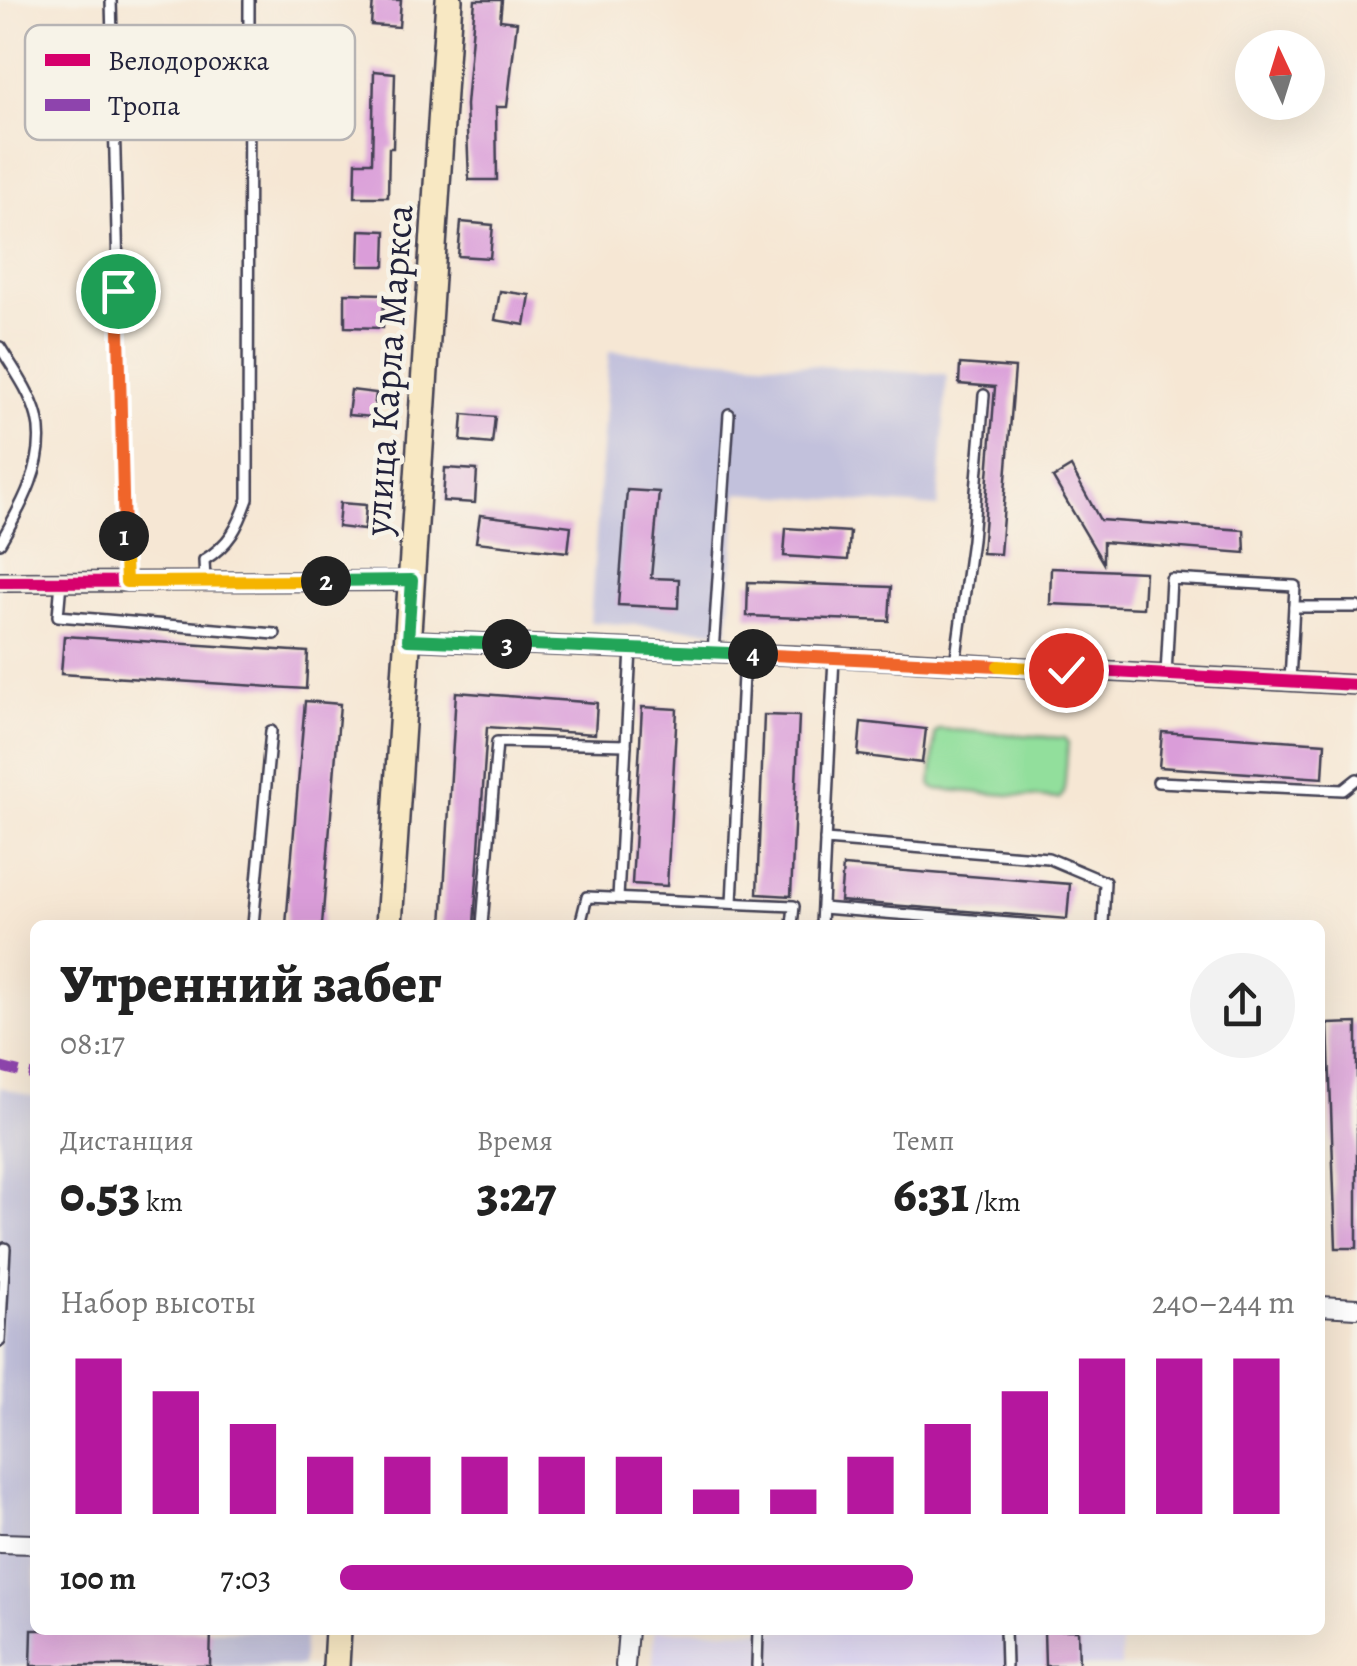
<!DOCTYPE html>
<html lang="ru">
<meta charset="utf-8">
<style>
:root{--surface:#fff;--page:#f2f2f2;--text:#222;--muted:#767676;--accent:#b5179e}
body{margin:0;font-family:Alegreya,serif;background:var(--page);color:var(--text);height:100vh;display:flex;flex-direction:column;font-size:38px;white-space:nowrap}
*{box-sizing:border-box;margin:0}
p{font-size:32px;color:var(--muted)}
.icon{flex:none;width:55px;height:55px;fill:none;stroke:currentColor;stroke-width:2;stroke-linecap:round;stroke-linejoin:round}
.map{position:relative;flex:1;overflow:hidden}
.details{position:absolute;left:30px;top:920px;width:1295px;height:715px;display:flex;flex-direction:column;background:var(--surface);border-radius:15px;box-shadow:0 10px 40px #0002}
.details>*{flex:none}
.needle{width:65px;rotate:356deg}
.controls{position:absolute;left:1235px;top:30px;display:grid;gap:20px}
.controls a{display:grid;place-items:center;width:90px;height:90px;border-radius:50%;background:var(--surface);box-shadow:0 10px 40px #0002;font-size:50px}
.pin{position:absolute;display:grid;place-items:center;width:85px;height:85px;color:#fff;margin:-42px;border:5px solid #fff;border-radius:50%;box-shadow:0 2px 10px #0007}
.km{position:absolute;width:50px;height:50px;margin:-25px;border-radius:50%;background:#222;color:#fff;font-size:28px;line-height:50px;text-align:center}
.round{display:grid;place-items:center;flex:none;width:105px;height:105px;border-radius:52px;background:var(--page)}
.head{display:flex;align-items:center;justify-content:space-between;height:170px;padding:0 30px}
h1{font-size:55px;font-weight:800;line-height:75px}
.stats{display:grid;grid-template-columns:repeat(3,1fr);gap:15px;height:170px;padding:10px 30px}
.stats div{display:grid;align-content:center}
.stats b{font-size:50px;font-weight:800}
.stats small{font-size:28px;font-weight:400}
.stats p{font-size:28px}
.chart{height:280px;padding:20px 30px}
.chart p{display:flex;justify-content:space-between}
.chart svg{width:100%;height:180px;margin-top:10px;stroke:var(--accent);stroke-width:6}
ul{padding:0 30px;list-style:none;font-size:32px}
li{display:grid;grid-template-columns:160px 120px 1fr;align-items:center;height:75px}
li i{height:25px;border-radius:12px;background:var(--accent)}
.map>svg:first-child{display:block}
.built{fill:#ddd5f6}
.industrial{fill:#c2c1dc}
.green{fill:#92df9c;stroke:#5a806c;stroke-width:2.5}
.building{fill:#da9dd9}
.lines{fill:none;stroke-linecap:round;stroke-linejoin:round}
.service-casing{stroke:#424052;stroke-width:14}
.minor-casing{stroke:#424052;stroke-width:22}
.secondary-casing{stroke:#424052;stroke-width:30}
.service{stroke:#fff;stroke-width:9}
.minor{stroke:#fff;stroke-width:18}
.secondary{stroke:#f8e8c3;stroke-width:25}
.quiet{stroke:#8e44ad;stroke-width:10;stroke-dasharray:20 10;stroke-linecap:butt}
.cycleway-casing{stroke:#f7f3e8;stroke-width:19}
.cycleway{stroke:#d6006c;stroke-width:12}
.split-1-casing{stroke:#fff;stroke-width:20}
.split-2-casing{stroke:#fff;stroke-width:20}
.split-3-casing{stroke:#fff;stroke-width:20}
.split-4-casing{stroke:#fff;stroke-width:20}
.split-5-casing{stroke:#fff;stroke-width:20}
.split-6-casing{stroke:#fff;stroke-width:20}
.split-1{stroke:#f0652b;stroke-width:12}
.split-2{stroke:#f5b400;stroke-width:12}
.split-3{stroke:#22a559;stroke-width:12}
.split-4{stroke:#22a559;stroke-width:12}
.split-5{stroke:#f0652b;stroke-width:12}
.split-6{stroke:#f5b400;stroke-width:12}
.labels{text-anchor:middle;stroke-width:9;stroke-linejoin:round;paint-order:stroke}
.street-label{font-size:38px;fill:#22223b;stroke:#f7f3e8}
.key{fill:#f7f3e8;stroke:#b7b4b4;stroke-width:2.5}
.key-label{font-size:28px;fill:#22223b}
</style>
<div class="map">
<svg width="1357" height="1666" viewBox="0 0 1357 1666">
<rect width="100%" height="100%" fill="#f7f3e8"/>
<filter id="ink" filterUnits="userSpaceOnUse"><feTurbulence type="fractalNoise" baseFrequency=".01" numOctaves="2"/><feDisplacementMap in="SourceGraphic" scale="20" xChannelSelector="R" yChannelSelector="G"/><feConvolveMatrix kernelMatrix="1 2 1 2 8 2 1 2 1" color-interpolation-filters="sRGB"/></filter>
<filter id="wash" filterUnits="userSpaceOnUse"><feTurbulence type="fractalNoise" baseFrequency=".0048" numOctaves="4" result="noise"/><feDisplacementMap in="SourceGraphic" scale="40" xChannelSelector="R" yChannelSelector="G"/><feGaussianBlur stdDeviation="2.25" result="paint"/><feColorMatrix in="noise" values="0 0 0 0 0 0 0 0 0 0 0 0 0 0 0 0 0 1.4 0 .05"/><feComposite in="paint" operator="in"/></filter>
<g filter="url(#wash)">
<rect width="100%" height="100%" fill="#f6e7d4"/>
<polygon class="built" points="655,1630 1121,1630 1121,1666 653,1666"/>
<g class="industrial">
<polygon points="609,351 947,375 938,507 738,493 728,631 590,622"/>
<polygon points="0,1087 35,1097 35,1630 305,1630 302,1666 0,1666"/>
</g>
<polygon class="green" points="939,729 1064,738 1068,743 1064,793 1059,799 934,789 931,785 935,733"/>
<g id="blocks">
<g class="building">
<polygon points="373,0 401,0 399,27 371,25"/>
<polygon points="475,0 502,0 500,20 517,22 507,107 496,107 497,180 469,180 466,105"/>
<polygon points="374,71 395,73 393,148 389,148 388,197 355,197 356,162 372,162"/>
<polygon points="461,222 493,225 490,258 458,256"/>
<polygon points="360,230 386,231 385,266 359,266"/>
<polygon points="500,291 530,295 525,325 495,320"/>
<polygon points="345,293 384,294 383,328 345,327"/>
<polygon points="960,364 1015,368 1000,554 982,553 995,387 959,384"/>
<polygon points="351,390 376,393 373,417 348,415"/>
<polygon points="463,414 495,417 492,444 461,441"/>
<polygon points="1071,467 1100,520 1244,530 1245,553 1103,542 1103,563 1053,478"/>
<polygon points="445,468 477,470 475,503 443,501"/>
<polygon points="627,490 659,492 651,578 679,579 678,608 618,605"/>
<polygon points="340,503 366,505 364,530 338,527"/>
<polygon points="480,515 571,526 568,552 476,542"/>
<polygon points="786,528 850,532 848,560 784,556"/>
<polygon points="1051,568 1145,572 1143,608 1050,604"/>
<polygon points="748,582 891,587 889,621 747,616"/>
<polygon points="64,636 308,652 306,689 61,674"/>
<polygon points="456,692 597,703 595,734 487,727 474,925 442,925"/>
<polygon points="305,701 340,704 322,925 286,925"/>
<polygon points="642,707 677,709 667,886 632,884"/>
<polygon points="764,715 799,716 791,896 757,894"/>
<polygon points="861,722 926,729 922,763 858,755"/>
<polygon points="1162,732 1325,743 1323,778 1159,767"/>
<polygon points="843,866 1070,884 1067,919 840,901"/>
<polygon points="1357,1023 1357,1248 1336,1248 1328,1024"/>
<polygon points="32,1630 211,1630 210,1666 31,1666"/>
<polygon points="1044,1630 1078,1630 1079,1666 1045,1666"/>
</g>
</g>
</g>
<g filter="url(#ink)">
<use href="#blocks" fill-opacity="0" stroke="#424052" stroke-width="2.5"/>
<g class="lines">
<defs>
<g id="service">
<polyline points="111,0 126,581"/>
<path d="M0,347C13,368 31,393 37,417C48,460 21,507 0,543"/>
<path d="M205,581L204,560C230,544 238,527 248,499L249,0"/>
<polyline points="61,582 58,616 275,634"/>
<polyline points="1294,607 1357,607"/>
<polyline points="713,653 729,414"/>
<polyline points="955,664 972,540 984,395"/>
<polyline points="1166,675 1171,579 1295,586 1290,681"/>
<polyline points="1158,782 1343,790 1357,779"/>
<polyline points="825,840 1048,858 1105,882 1103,925"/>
<polyline points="618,898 631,649"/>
<polyline points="732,903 744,654"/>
<polyline points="822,908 1035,925"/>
<polyline points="253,925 271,731"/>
<polyline points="482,925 497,742 626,745"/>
<polyline points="580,925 587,897 794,906 792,925"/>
<polyline points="821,925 834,657"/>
<polyline points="0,1341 5,1248"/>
<polyline points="1005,1630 1006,1666"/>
<polyline points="757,1666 758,1630"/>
</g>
<g id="minor">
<polyline points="0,582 413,581"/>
<polyline points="409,640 834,657 1357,685"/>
<polyline points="1320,1306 1357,1308"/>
<polyline points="0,1543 35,1544"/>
<polyline points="625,1666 628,1630"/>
</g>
<g id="secondary">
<polyline points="389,925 449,0"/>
<polyline points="336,1666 338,1630"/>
</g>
</defs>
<use href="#service" class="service-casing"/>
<use href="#minor" class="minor-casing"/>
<use href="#secondary" class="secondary-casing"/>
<use href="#service" class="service"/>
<use href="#minor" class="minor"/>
<use href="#secondary" class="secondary"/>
<polyline class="quiet" points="0,1067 35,1076"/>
<defs>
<g id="cycleway">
<polyline points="0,582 413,581"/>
<polyline points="409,640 834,657 1357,685"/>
</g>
</defs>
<use href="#cycleway" class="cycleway-casing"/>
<use href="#cycleway" class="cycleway"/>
</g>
</g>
<g class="lines" filter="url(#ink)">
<defs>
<polyline id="split-1" points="118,291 124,536"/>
<polyline id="split-2" points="124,536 126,582 326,581"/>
<polyline id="split-3" points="326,581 412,580 408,640 507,644"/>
<polyline id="split-4" points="507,644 753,654"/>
<polyline id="split-5" points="753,654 998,666"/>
<polyline id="split-6" points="998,666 1066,670"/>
</defs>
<use href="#split-1" class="split-1-casing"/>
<use href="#split-2" class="split-2-casing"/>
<use href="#split-3" class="split-3-casing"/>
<use href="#split-4" class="split-4-casing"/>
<use href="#split-5" class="split-5-casing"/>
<use href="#split-6" class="split-6-casing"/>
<use href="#split-1" class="split-1"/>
<use href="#split-2" class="split-2"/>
<use href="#split-3" class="split-3"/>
<use href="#split-4" class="split-4"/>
<use href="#split-5" class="split-5"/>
<use href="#split-6" class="split-6"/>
</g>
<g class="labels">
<g class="street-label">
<text transform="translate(388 370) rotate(-86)" y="13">улица Карла Маркса</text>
</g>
</g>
<rect x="25" y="25" width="330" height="115" rx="15" class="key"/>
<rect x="45" y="54" width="45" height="12" fill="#d6006c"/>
<rect x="45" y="99" width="45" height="12" fill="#8e44ad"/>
<g class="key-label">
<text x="108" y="70">Велодорожка</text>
<text x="108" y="115">Тропа</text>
</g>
</svg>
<div class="controls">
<a><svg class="needle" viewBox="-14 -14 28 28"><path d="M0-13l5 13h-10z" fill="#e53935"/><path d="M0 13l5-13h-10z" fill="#767676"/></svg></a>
</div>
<div class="pin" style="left:118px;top:291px;background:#1e9e55"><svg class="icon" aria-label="arrive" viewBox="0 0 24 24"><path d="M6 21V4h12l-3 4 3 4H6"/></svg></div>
<div class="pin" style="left:1066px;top:670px;background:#d93025"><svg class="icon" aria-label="check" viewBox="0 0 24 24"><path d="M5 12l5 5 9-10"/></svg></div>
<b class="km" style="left:124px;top:536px">1</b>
<b class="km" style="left:326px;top:581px">2</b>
<b class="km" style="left:507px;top:644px">3</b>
<b class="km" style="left:753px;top:654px">4</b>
<section class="details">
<div class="head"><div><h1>Утренний забег</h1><p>08:17</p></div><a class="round"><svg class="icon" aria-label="share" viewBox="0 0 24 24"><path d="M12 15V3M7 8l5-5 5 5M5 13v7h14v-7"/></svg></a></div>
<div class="stats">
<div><p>Дистанция</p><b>0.53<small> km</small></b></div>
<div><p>Время</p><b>3:27</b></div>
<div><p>Темп</p><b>6:31<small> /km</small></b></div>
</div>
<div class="chart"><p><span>Набор высоты</span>240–244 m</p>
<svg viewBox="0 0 160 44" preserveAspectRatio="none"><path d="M5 44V6M15 44V14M25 44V22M35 44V30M45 44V30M55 44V30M65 44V30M75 44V30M85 44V38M95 44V38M105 44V30M115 44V22M125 44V14M135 44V6M145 44V6M155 44V6"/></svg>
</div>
<ul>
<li><b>100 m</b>7:03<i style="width:60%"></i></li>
</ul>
</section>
</div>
